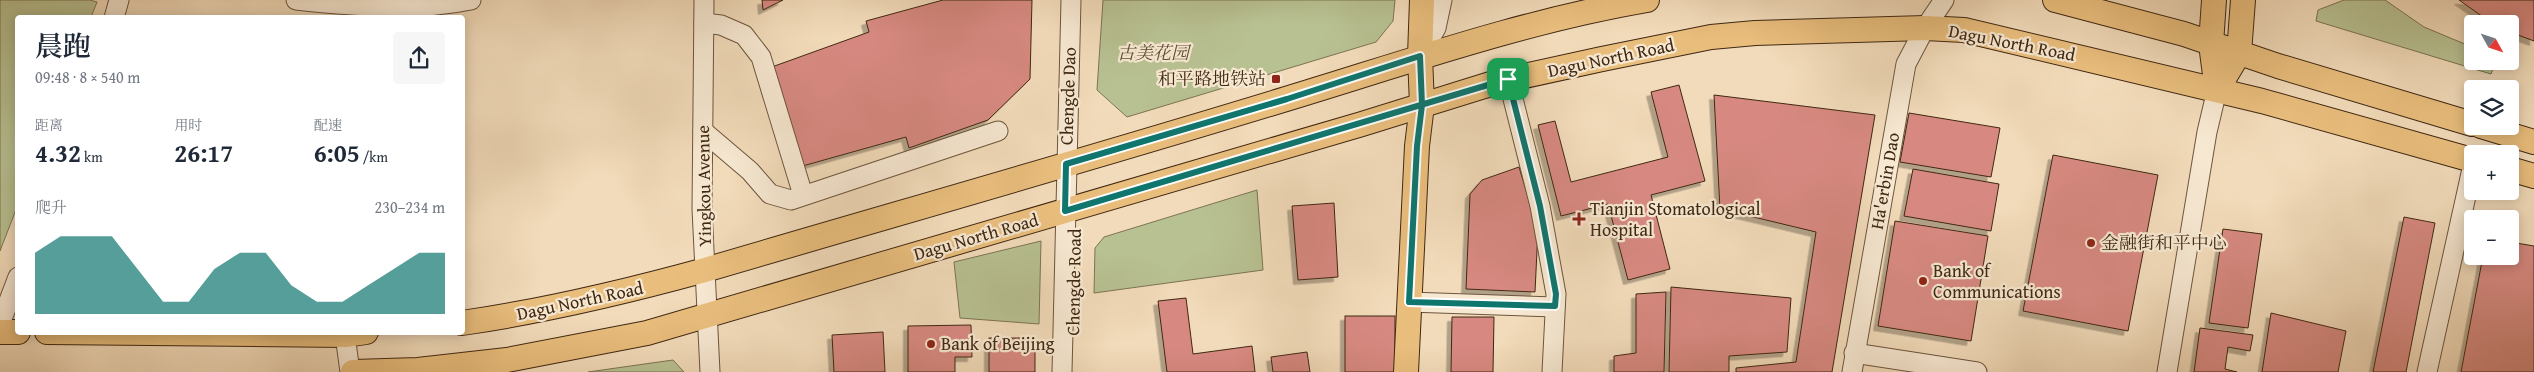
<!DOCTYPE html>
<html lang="zh">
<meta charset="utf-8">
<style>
:root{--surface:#fff;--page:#f6f6f7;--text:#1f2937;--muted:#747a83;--accent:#0f766e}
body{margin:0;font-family:"Gentium Book Plus","Noto Serif SC",serif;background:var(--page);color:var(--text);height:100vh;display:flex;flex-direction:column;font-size:19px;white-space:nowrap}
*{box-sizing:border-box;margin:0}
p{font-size:16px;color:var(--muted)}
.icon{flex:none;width:28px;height:28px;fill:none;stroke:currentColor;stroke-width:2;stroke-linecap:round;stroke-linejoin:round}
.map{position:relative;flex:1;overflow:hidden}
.panel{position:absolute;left:15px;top:15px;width:450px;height:320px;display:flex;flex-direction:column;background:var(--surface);border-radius:5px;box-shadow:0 2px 12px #0003}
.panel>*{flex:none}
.needle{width:32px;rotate:130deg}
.tools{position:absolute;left:2464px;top:15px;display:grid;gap:10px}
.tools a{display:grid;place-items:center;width:55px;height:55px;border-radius:5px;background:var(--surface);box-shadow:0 2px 12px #0003;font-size:25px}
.pin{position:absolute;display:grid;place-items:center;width:42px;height:42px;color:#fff;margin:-21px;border-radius:10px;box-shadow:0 2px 8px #0006}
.round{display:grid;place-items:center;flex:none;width:52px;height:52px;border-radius:5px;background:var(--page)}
.overview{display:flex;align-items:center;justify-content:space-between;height:85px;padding:0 20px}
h1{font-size:28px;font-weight:600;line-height:38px}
.stats{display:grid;grid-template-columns:repeat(3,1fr);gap:8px;height:85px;padding:5px 20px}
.stats div{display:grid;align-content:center}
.stats b{font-size:25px;font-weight:600}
.stats small{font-size:14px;font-weight:400}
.stats p{font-size:14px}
.chart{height:140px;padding:10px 20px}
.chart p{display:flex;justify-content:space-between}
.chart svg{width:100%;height:90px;margin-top:5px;fill:var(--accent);opacity:.7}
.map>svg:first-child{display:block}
.green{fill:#b8c192;stroke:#7c7452}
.building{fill:#d78981;stroke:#3f2813;filter:url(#shadow)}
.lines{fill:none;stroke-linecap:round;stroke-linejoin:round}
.minor-casing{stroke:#6c553d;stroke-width:21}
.major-casing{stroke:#3f2813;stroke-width:26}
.minor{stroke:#f7e8d2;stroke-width:19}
.major{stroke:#e9be7d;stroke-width:24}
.route-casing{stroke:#fff;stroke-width:10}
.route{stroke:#0f766e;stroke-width:6}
.poi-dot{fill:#8f2418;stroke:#f7e8d2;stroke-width:2}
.labels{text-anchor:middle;stroke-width:4.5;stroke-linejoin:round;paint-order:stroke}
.street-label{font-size:18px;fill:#3f2813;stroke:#f7e8d2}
.park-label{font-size:18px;font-style:italic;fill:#5d4e33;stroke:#f7e8d2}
.poi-label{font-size:18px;fill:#3f2813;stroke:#f7e8d2;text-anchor:start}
</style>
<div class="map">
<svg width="2534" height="372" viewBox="0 0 2534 372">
<defs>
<filter id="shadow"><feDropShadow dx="-4.5" dy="4.5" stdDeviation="0" flood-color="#0004"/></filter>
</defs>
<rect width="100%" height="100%" fill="#f2dbba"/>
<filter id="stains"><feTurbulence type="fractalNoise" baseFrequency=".004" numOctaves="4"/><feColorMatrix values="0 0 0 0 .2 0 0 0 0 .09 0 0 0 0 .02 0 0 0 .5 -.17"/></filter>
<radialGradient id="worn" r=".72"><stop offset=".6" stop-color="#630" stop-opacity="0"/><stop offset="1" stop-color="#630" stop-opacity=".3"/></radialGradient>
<g class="green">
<polygon points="0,0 90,0 97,2 91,17 18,18 17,207 0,251"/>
<polygon points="1103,0 1395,0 1393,21 1376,42 1127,117 1097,90"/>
<polygon points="2344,0 2385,0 2424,27 2472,47 2472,61 2496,61 2491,74 2316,21 2318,10"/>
<polygon points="1257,190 1263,270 1094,293 1095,248 1104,237"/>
<polygon points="1041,241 1039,324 960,318 954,262"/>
<polygon points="673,360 684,372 588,372"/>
</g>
<g class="building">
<polygon points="762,0 783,0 763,10"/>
<polygon points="943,0 1032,0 1030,79 988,120 909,148 906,137 799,167 769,68 869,32 866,21"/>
<polygon points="2459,0 2534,0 2534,41 2510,32 2510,24 2493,24"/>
<polygon points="1679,85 1705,181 1651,195 1670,269 1628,280 1608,204 1561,216 1538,125 1555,121 1571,182 1668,157 1651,92"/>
<polygon points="1714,95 1875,115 1832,372 1736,372 1736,368 1796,362 1816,232 1720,209"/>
<polygon points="1909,113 2000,128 1991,177 1900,162"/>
<polygon points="2053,155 2158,175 2128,331 2023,311"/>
<polygon points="1519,167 1538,230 1535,292 1466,289 1470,194 1482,180"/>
<polygon points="1913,169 1999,184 1991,231 1904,216"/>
<polygon points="1334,203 1338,277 1298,280 1292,206"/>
<polygon points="2404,217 2435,223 2406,372 2373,372"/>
<polygon points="1895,221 1988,236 1971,341 1878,326"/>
<polygon points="2223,229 2262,234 2248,328 2209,323"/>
<polygon points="2510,242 2534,246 2534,372 2461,372 2483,256 2510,256"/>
<polygon points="1671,287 1791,298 1787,352 1729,356 1729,372 1669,372"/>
<polygon points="1666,292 1664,372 1614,372 1614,356 1636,353 1636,294"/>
<polygon points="1186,298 1193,354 1252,346 1255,372 1167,372 1158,301"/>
<polygon points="2271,313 2346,331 2338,372 2262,372"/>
<rect x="1345" y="316" width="50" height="56"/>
<polygon points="1452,317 1494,317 1493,372 1451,372"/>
<polygon points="971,325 972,357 955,357 955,372 908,372 908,326"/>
<polygon points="2200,328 2253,335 2250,351 2228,347 2225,369 2237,372 2194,372"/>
<polygon points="883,332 885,372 834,372 832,335"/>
<rect x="989" y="338" width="46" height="34"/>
<polygon points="1307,352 1310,372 1273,372 1271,357"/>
</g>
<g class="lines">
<defs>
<g id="minor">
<path d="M296,0C355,6 412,12 471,0"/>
<polyline points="704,0 702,209 710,372"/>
<polyline points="114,18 119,0"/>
<polyline points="704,23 721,25 744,35 761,57 803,195"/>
<polyline points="1420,56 1436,28 1442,0"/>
<polyline points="1508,79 1540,206 1556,294 1552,372"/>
<polyline points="703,131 750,171 770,194 791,200 998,131"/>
<polyline points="1409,302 1555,307"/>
<polyline points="0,324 18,277"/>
<polyline points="345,335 350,372"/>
<polyline points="1854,353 1977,372"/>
<polyline points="1062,372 1071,0"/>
<polyline points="1852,372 1906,64 1925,28 1944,0"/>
<polyline points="2167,372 2207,132 2217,90"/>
<polyline points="2427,372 2472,169"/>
</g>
<g id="major">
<polyline points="2055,0 2184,34 2278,66 2472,124"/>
<polyline points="2214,0 2211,44 2217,90"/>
<polyline points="2217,90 2239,53 2243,0"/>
<polyline points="2481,126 2534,142"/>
<polyline points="2510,169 2534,176"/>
<path d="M462,323C545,311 625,292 705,270C899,213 1093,158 1286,99C1405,63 1524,21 1647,0"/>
<polyline points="0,332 18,332"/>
<polyline points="47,332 345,335 366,332"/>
<polyline points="353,372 418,370 507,360 647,333 1362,124 1497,82 1602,59 1711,37 1755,33 1925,28 1964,30 2262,101 2472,160"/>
<polyline points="1406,372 1417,146 1422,105 1420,56 1422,0"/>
</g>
</defs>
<use href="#minor" class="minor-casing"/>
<use href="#major" class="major-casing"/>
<use href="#minor" class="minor"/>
<use href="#major" class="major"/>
</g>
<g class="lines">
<defs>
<polyline id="route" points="1508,79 1065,211 1066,164 1287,99 1420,56 1422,105 1417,146 1409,302 1555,306 1556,294 1540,206 1508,79"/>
</defs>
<use href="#route" class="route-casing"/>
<use href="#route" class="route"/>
</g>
<g class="poi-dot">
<rect x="1271" y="74" width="10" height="10" rx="2.5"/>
<path d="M1576.5 211.5h5v5h5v5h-5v5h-5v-5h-5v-5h5z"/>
<circle cx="2091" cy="243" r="5"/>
<circle cx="1923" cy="281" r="5"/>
<circle cx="931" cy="344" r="5"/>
</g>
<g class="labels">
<g class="street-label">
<text transform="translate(2012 43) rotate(11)" y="6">Dagu North Road</text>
<text transform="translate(1611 58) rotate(-12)" y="6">Dagu North Road</text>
<text transform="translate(1068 96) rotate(-88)" y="6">Chengde Dao</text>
<text transform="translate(1885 181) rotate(-80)" y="6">Ha'erbin Dao</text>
<text transform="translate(704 186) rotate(-91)" y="6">Yingkou Avenue</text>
<text transform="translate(976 237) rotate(-16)" y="6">Dagu North Road</text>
<text transform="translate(1074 282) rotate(-89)" y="6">Chengde Road</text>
<text transform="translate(580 301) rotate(-12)" y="6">Dagu North Road</text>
</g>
<g class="park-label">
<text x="1153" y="59">古美花园</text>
</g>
<g class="poi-label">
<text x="1266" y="85" text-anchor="end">和平路地铁站</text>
<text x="1590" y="215">Tianjin Stomatological<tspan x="1590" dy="21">Hospital</tspan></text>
<text x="2101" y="249">金融街和平中心</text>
<text x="1933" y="277">Bank of<tspan x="1933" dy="21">Communications</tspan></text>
<text x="941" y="350">Bank of Beijing</text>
</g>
</g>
<rect width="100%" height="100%" filter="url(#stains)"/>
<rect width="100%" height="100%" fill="url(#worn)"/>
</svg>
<div class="tools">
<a><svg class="needle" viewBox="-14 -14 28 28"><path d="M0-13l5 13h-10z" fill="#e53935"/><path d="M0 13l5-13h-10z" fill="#747a83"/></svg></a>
<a><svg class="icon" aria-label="layers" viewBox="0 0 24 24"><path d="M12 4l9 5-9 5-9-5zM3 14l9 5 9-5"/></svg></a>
<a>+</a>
<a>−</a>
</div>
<div class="pin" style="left:1508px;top:79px;background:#1e9e55"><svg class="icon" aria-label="arrive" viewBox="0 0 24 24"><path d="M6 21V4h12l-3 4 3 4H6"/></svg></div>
<section class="panel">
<div class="overview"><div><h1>晨跑</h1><p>09:48 · 8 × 540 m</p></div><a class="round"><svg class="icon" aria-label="share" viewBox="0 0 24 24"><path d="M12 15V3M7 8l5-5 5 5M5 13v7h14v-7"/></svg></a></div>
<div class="stats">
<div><p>距离</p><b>4.32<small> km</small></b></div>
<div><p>用时</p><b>26:17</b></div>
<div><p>配速</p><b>6:05<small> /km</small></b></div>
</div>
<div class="chart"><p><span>爬升</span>230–234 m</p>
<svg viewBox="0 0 160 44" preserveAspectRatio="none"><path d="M0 44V14L10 6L20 6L30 6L40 22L50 38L60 38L70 22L80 14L90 14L100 30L110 38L120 38L130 30L140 22L150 14L160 14V44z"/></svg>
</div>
</section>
</div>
